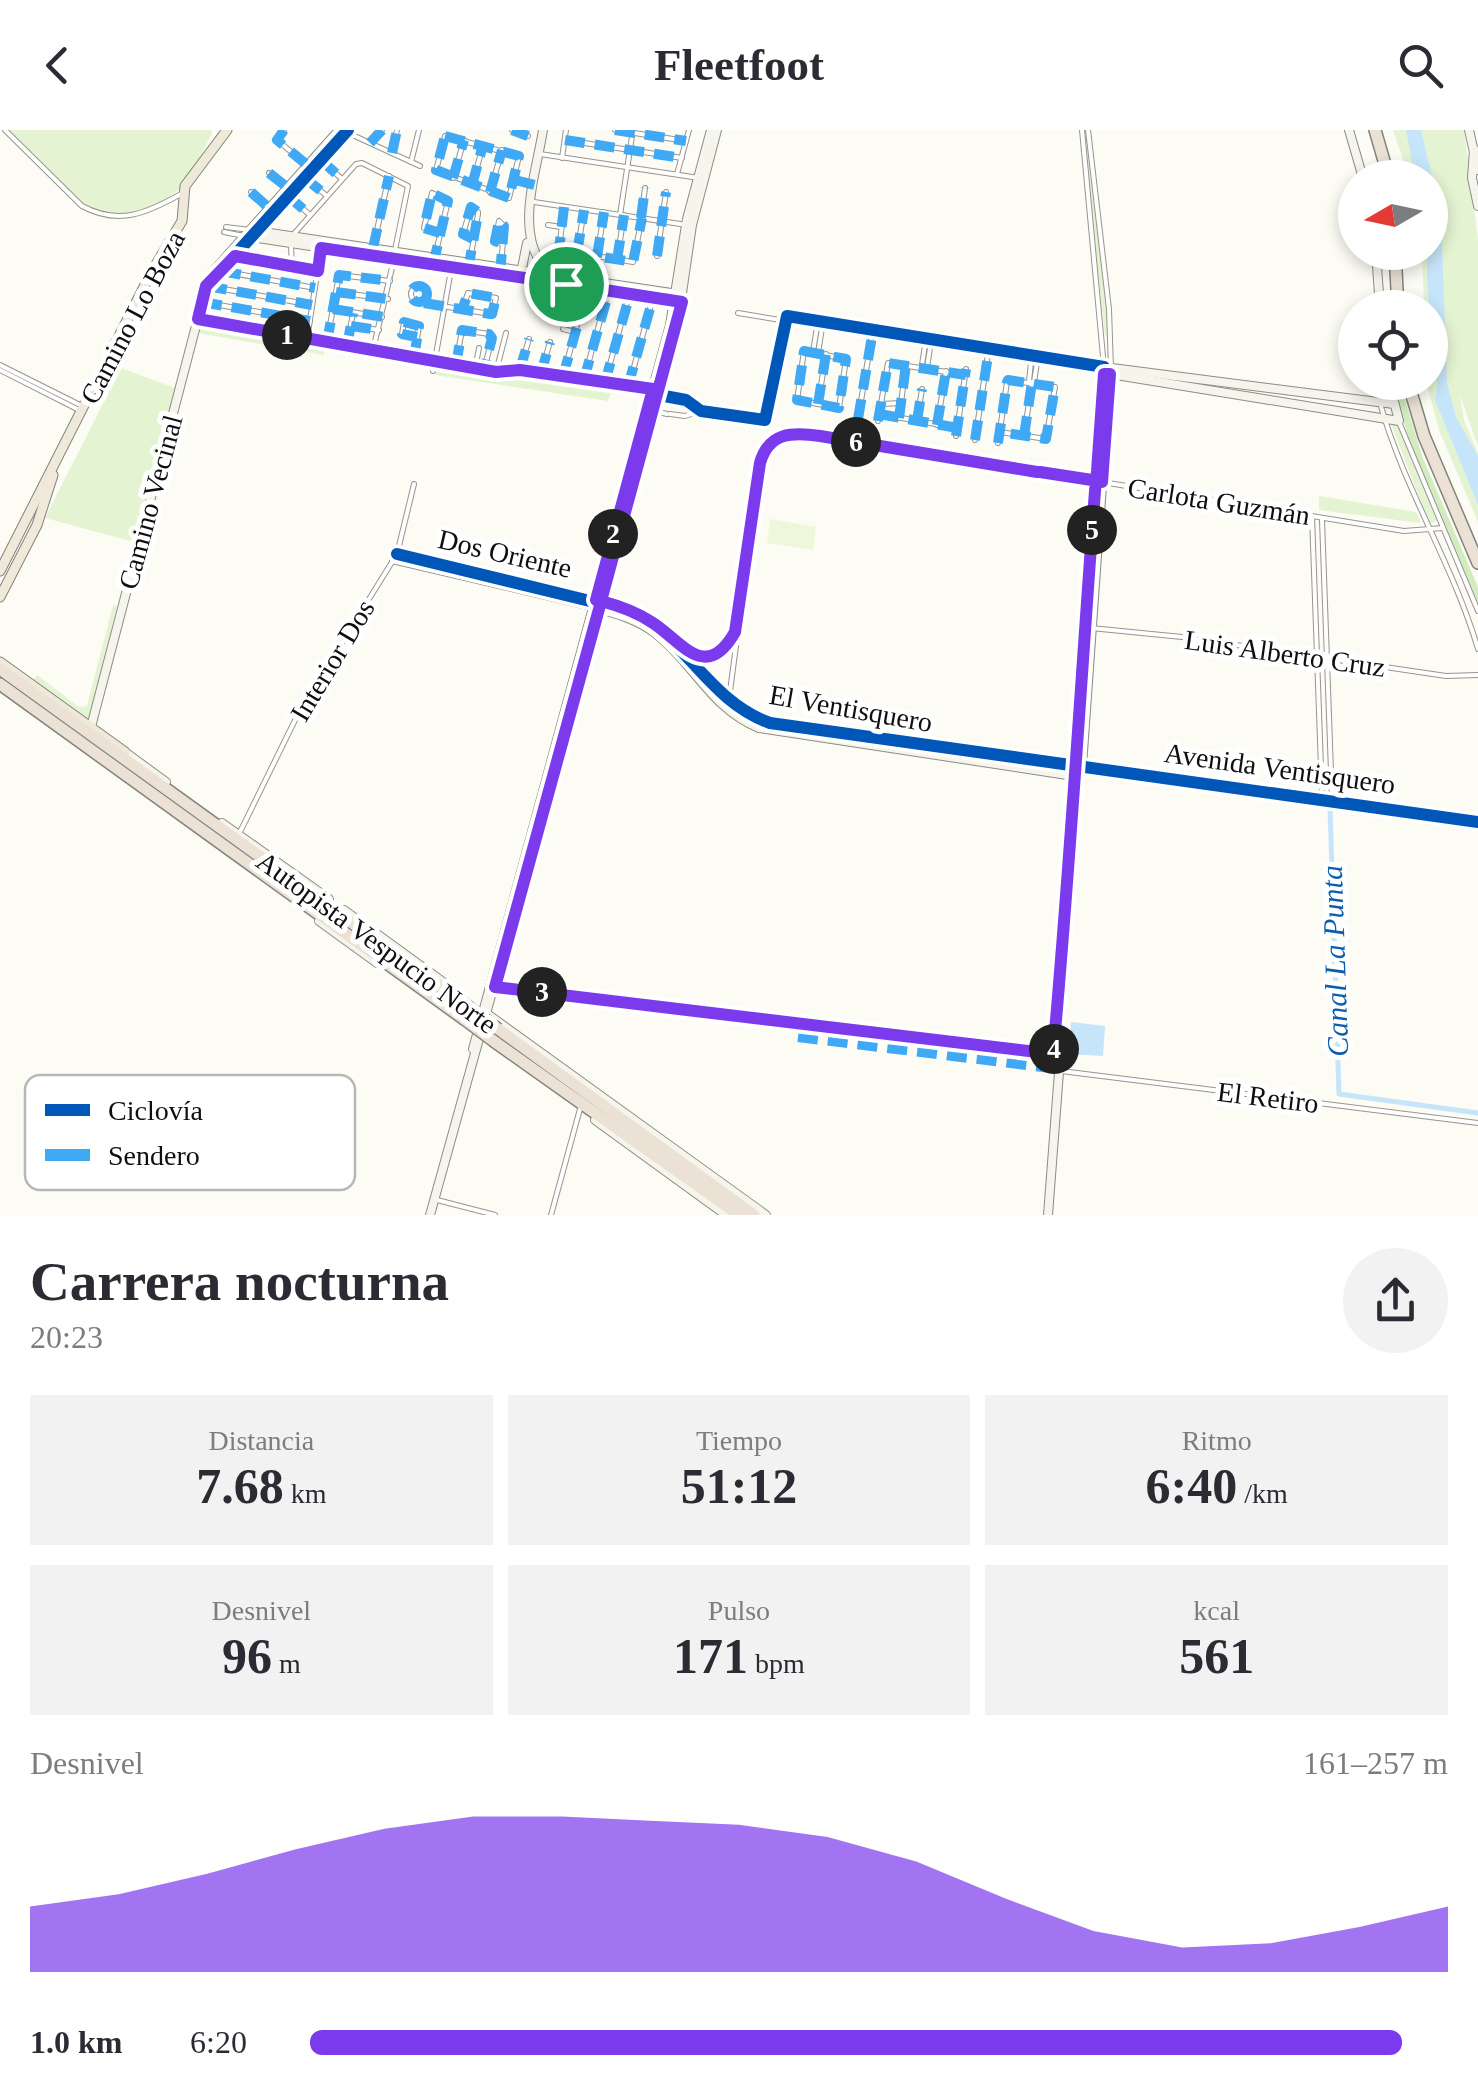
<!DOCTYPE html>
<html lang="es">
<meta charset="utf-8">
<style>
:root{--surface:#fff;--page:#f2f2f3;--text:#2b2b33;--muted:#7c7c81;--accent:#7c3aed}
body{margin:0;font-family:Georgia,serif;background:var(--page);color:var(--text);height:100vh;display:flex;flex-direction:column;font-size:38px;white-space:nowrap}
*{box-sizing:border-box;margin:0}
p{font-size:32px;color:var(--muted)}
.icon{flex:none;width:55px;height:55px;fill:none;stroke:currentColor;stroke-width:2;stroke-linecap:round;stroke-linejoin:round}
.map{position:relative;height:1085px;overflow:hidden}
.sheet{display:flex;flex-direction:column;background:var(--surface);flex:1}
.sheet>*{flex:none}
.needle{width:65px;rotate:261deg}
.fabs{position:absolute;left:1338px;top:30px;display:grid;gap:20px}
.fabs a{display:grid;place-items:center;width:110px;height:110px;border-radius:50%;background:var(--surface);box-shadow:0 5px 15px #0003;font-size:50px}
.pin{position:absolute;display:grid;place-items:center;width:85px;height:85px;color:#fff;margin:-42px;border:5px solid #fff;border-radius:50%;box-shadow:0 2px 10px #0007}
.km{position:absolute;width:50px;height:50px;margin:-25px;border-radius:50%;background:#222;color:#fff;font-size:28px;line-height:50px;text-align:center}
.round{display:grid;place-items:center;flex:none;width:105px;height:105px;border-radius:52px;background:var(--page)}
.overview{display:flex;align-items:center;justify-content:space-between;height:170px;padding:0 30px}
h1{font-size:55px;font-weight:700;line-height:75px}
.figures{display:grid;grid-template-columns:repeat(3,1fr);gap:15px;height:170px;padding:10px 30px}
.figures div{display:grid;align-content:center;border-radius:0px;background:var(--page);text-align:center}
.figures b{font-size:50px;font-weight:700}
.figures small{font-size:28px;font-weight:400}
.figures p{font-size:28px}
.chart{height:280px;padding:20px 30px}
.chart p{display:flex;justify-content:space-between}
.chart svg{width:100%;height:180px;margin-top:10px;fill:var(--accent);opacity:.7}
ul{padding:0 30px;list-style:none;font-size:32px}
li{display:grid;grid-template-columns:160px 120px 1fr;align-items:center;height:75px}
li i{height:25px;border-radius:12px;background:var(--accent)}
header{display:flex;justify-content:space-between;align-items:center;height:130px;padding:0 30px;background:var(--surface);font-size:45px;font-weight:700}
.map>svg:first-child{display:block}
.green{fill:#e4f4d2}
.forest{fill:#d3ecbf}
.pitch{fill:#eef7dc}
.water{fill:#c7e5fa}
.lines{fill:none;stroke-linecap:round;stroke-linejoin:round}
.stream{stroke:#c7e5fa;stroke-width:2.5}
.canal{stroke:#c7e5fa;stroke-width:5}
.street-casing{stroke:#969592;stroke-width:6}
.secondary-casing{stroke:#8c8c89;stroke-width:10}
.primary-casing{stroke:#83837f;stroke-width:11}
.highway-casing{stroke:#83837f;stroke-width:14}
.street{stroke:#fffefd;stroke-width:4}
.secondary{stroke:#f5f5eb;stroke-width:8}
.primary{stroke:#eee9d9;stroke-width:9}
.highway{stroke:#ebe1d5;stroke-width:11}
.highway-bridge-casing{stroke:#83837f;stroke-width:14;stroke-linecap:butt}
.highway-bridge{stroke:#ebe1d5;stroke-width:11}
.quiet{stroke:#3fa9f5;stroke-width:10;stroke-dasharray:20 10;stroke-linecap:butt}
.cycleway-casing{stroke:#fff;stroke-width:19}
.cycleway{stroke:#0057b8;stroke-width:12}
.route-casing{stroke:#fff;stroke-width:20}
.route{stroke:#7c3aed;stroke-width:12}
.labels{text-anchor:middle;stroke-width:10;stroke-linejoin:round;paint-order:stroke}
.street-label{font-size:28px;fill:#0f0f0f;stroke:#fff}
.water-label{font-size:30px;font-style:italic;fill:#0b5eae;stroke:#fff}
.key{fill:#fff;stroke:#b7b7b7;stroke-width:2.5}
.key-label{font-size:28px;fill:#0f0f0f}
</style>
<header><svg class="icon" aria-label="back" viewBox="0 0 24 24"><path d="M15 5l-7 7 7 7"/></svg>Fleetfoot<svg class="icon" aria-label="search" viewBox="0 0 24 24"><circle cx="10" cy="10" r="6"/><path d="M15 15l6 6"/></svg></header>
<div class="map">
<svg width="1478" height="1085" viewBox="0 0 1478 1085">
<rect width="100%" height="100%" fill="#fcfbf4"/>
<g class="green">
<path d="M7,0H211L212,4C202,21 190,52 174,64C147,84 107,93 79,72Z"/>
<polygon points="1393,0 1464,0 1478,110 1478,317 1460,265 1464,290 1478,323 1478,392 1439,300 1427,255 1430,252 1430,178 1424,177 1422,123 1430,122 1430,48 1409,47"/>
<polygon points="1087,1 1109,202 1105,206 1083,3"/>
<polygon points="200,192 326,215 324,225 198,203"/>
<polygon points="437,235 502,246 519,242 647,261 646,267 611,262 608,271 435,245"/>
<polygon points="121,238 175,258 134,412 45,388"/>
<polygon points="1391,293 1398,293 1437,390 1433,393 1428,391"/>
<polygon points="1319,366 1416,382 1421,393 1319,380"/>
<polygon points="113,475 117,476 88,593 33,551 37,545 79,577 87,576"/>
</g>
<polygon class="forest" points="1392,253 1400,253 1422,326 1478,457 1478,475 1411,316"/>
<polygon class="pitch" points="770,389 816,397 813,420 767,413"/>
<g class="water">
<polygon points="1406,0 1421,0 1441,85 1447,253 1456,287 1478,326 1478,375 1435,270 1438,253 1432,236 1427,142 1430,48 1415,47"/>
<polygon points="1071,892 1105,896 1103,926 1068,924"/>
</g>
<g class="lines">
<g class="stream">
<polyline points="1084,642 1429,692"/>
<polyline points="1441,694 1478,700"/>
</g>
<polyline class="canal" points="1330,677 1339,964 1478,983"/>
<defs>
<g id="street">
<path d="M5,0L82,76C119,96 147,83 181,64"/>
<polyline points="284,0 277,10 307,35"/>
<polyline points="512,0 528,6"/>
<polyline points="615,0 686,11"/>
<polyline points="1088,0 1109,179 1111,239"/>
<polyline points="346,2 420,36"/>
<polygon points="445,6 519,26 509,68 436,40"/>
<polyline points="565,10 682,28"/>
<polyline points="372,11 382,0"/>
<polyline points="392,23 397,0"/>
<polyline points="540,24 699,48"/>
<polyline points="562,28 566,0"/>
<polyline points="323,32 342,49"/>
<polyline points="411,32 419,0"/>
<polyline points="269,43 285,56"/>
<polyline points="677,44 689,0"/>
<polyline points="453,48 464,10"/>
<polyline points="307,50 327,66"/>
<polyline points="472,55 483,16"/>
<polyline points="251,62 269,78"/>
<polyline points="490,62 502,20"/>
<polyline points="288,66 310,85"/>
<polyline points="534,72 687,95"/>
<polyline points="564,77 559,120 633,132 642,88"/>
<polyline points="620,85 633,0"/>
<polyline points="641,88 645,58"/>
<polyline points="548,95 561,97"/>
<polyline points="226,97 250,100"/>
<polyline points="224,102 244,106"/>
<polyline points="292,106 356,34 362,33 408,56 395,120"/>
<polyline points="291,116 292,137"/>
<polyline points="373,118 389,46"/>
<polyline points="577,123 584,80"/>
<polyline points="235,126 317,141"/>
<polyline points="435,126 448,71 432,63 424,98 440,103"/>
<polyline points="657,126 666,62"/>
<polyline points="597,127 604,82"/>
<polyline points="617,130 624,85"/>
<polyline points="470,131 478,84 478,82 471,77 463,104 473,109"/>
<polyline points="501,138 504,96 499,91 495,111 503,114"/>
<polyline points="221,141 315,158"/>
<circle cx="419" cy="164" r="8"/>
<polyline points="207,156 312,175"/>
<polyline points="336,162 388,169"/>
<polyline points="202,172 310,191"/>
<polyline points="424,173 490,184 492,184 496,168 468,163 462,180"/>
<polyline points="333,179 382,187"/>
<polyline points="738,183 1102,243"/>
<polyline points="199,189 496,242 520,239 653,259"/>
<polyline points="784,193 787,186 1104,237 1082,0"/>
<polyline points="351,196 379,200"/>
<polyline points="563,199 575,202"/>
<polyline points="307,209 321,119"/>
<polyline points="327,212 339,145 390,151"/>
<polyline points="347,216 353,183"/>
<polyline points="373,220 394,129"/>
<polygon points="804,221 846,229 839,278 797,270"/>
<polyline points="813,222 817,197"/>
<polyline points="818,223 822,198"/>
<polyline points="414,228 419,196 404,192 402,204 417,207"/>
<polyline points="456,233 462,200 489,204 492,208 484,240"/>
<polyline points="0,235 80,275"/>
<polyline points="922,235 925,215"/>
<polyline points="927,238 930,218"/>
<polyline points="475,239 479,218"/>
<polyline points="520,239 529,209"/>
<polyline points="0,240 81,281"/>
<polyline points="433,241 451,140"/>
<polyline points="496,242 506,203"/>
<polyline points="541,243 550,212"/>
<polyline points="563,246 587,159"/>
<polyline points="584,249 608,162"/>
<polyline points="1029,251 1031,232"/>
<polyline points="605,252 629,165"/>
<polyline points="1034,252 1037,233"/>
<polyline points="629,255 653,168"/>
<polyline points="673,267 686,270 701,281"/>
<path d="M1380,273C1404,359 1453,434 1478,519"/>
<polyline points="818,274 826,224"/>
<polyline points="881,274 901,273"/>
<polyline points="654,281 667,284"/>
<polyline points="670,284 685,286 701,281 767,289 784,193"/>
<polyline points="879,284 958,298"/>
<polyline points="899,288 906,235"/>
<polyline points="858,289 872,205"/>
<polyline points="878,291 888,233 966,245"/>
<polyline points="917,291 922,259"/>
<polyline points="1399,292 1478,481"/>
<polyline points="937,295 946,241"/>
<polyline points="956,306 966,239"/>
<polyline points="1024,306 1032,252"/>
<polyline points="975,310 988,224"/>
<polyline points="998,313 1007,252 1008,250 1055,257 1046,309 1000,302"/>
<polyline points="1102,352 1404,401 1443,398"/>
<polyline points="1312,386 1322,666"/>
<polyline points="1322,390 1332,670"/>
<polyline points="397,424 596,470"/>
<polyline points="392,431 592,478"/>
<polyline points="1091,498 1182,507 1446,546 1478,545"/>
<polyline points="683,521 712,525 726,516 735,502"/>
<path d="M729,569L760,333C765,311 780,302 802,303L1093,351"/>
<polyline points="1082,636 1478,692"/>
<polyline points="239,704 300,580 397,424 414,354"/>
<polyline points="495,857 1053,924"/>
<polyline points="1061,941 1478,993"/>
<polyline points="437,1070 495,1085"/>
<polyline points="551,1085 580,979"/>
</g>
<g id="secondary">
<path d="M543,0C536,45 512,109 550,144"/>
<polyline points="1349,0 1363,48"/>
<polyline points="1469,0 1478,40"/>
<polyline points="1474,19 1472,48 1478,76"/>
<polyline points="250,100 678,164"/>
<polyline points="245,106 677,172"/>
<polyline points="1376,122 1380,178"/>
<polyline points="521,143 527,113"/>
<polyline points="210,153 348,0"/>
<path d="M596,470C684,492 676,538 737,578C782,607 849,606 900,614C959,623 1022,636 1082,636L1110,244L1399,291L1389,252"/>
<path d="M598,479C618,484 638,490 655,503C694,533 711,579 759,598L1074,646"/>
<polyline points="91,597 209,146 339,0"/>
<polyline points="125,622 166,652"/>
<polyline points="222,693 329,769"/>
<polyline points="344,780 450,857"/>
<polyline points="319,791 377,833"/>
<polyline points="486,883 766,1085"/>
<polyline points="473,919 670,195 687,89 711,0"/>
<polyline points="595,990 726,1085"/>
<polyline points="430,1085 677,197 692,95 717,0"/>
<polyline points="1048,1085 1059,942 1053,924 1104,237 1394,274"/>
</g>
<g id="primary">
<polyline points="0,441 152,141 182,91 185,56 227,0"/>
<polyline points="0,467 37,395 53,345"/>
<polyline points="0,532 125,622"/>
</g>
<g id="highway">
<polyline points="1375,0 1389,48"/>
<polyline points="1395,122 1398,178"/>
<polyline points="1408,252 1424,306 1478,433"/>
<polyline points="0,539 467,876"/>
<polyline points="0,554 464,889"/>
<polyline points="498,899 754,1085"/>
<polyline points="495,912 739,1085"/>
</g>
</defs>
<use href="#street" class="street-casing"/>
<use href="#secondary" class="secondary-casing"/>
<use href="#primary" class="primary-casing"/>
<use href="#highway" class="highway-casing"/>
<use href="#street" class="street"/>
<use href="#secondary" class="secondary"/>
<use href="#primary" class="primary"/>
<use href="#highway" class="highway"/>
<defs>
<g id="highway-bridge">
<polyline points="467,876 498,899"/>
<polyline points="464,889 495,912"/>
</g>
</defs>
<use href="#highway-bridge" class="highway-bridge-casing"/>
<use href="#highway-bridge" class="highway-bridge"/>
<g class="quiet">
<polyline points="284,0 277,10 307,35"/>
<polyline points="512,0 528,6"/>
<polyline points="615,0 686,11"/>
<polygon points="445,6 519,26 509,68 436,40"/>
<polyline points="565,10 682,28"/>
<polyline points="370,13 382,0"/>
<polyline points="392,23 397,0"/>
<polyline points="321,30 342,49"/>
<polyline points="269,43 288,58"/>
<polyline points="305,48 327,66"/>
<polyline points="453,48 464,10"/>
<polyline points="515,50 535,55"/>
<polyline points="472,55 483,15"/>
<polyline points="251,62 269,78"/>
<polyline points="490,62 502,20"/>
<polyline points="288,66 310,85"/>
<polyline points="564,77 559,120 633,132 642,88"/>
<polyline points="641,88 645,58"/>
<polyline points="373,118 389,46"/>
<polyline points="577,123 584,80"/>
<polyline points="235,126 292,137"/>
<polyline points="657,126 666,62"/>
<polyline points="597,127 604,82"/>
<polyline points="617,130 624,85"/>
<polyline points="433,135 448,71 432,63 424,98 440,103"/>
<polyline points="468,140 478,84 478,82 471,77 463,104 473,109"/>
<polyline points="221,141 315,158"/>
<polyline points="500,144 504,96 499,91 495,111 503,114"/>
<circle cx="419" cy="164" r="8"/>
<polyline points="207,156 312,175"/>
<polyline points="336,162 388,169"/>
<polyline points="202,172 310,191"/>
<polyline points="424,173 490,184 492,184 496,168 468,163 462,180"/>
<polyline points="333,179 384,187"/>
<polyline points="351,196 379,200"/>
<polyline points="327,212 339,145 391,151"/>
<polyline points="347,216 353,183"/>
<polygon points="804,221 846,229 839,278 797,270"/>
<polyline points="414,228 419,196 404,192 402,204 417,207"/>
<polyline points="456,235 462,200 489,204 492,208 484,240"/>
<polyline points="520,239 529,209"/>
<polyline points="541,243 550,212"/>
<polyline points="563,246 588,158"/>
<polyline points="584,249 609,161"/>
<polyline points="605,252 630,164"/>
<polyline points="628,256 653,168"/>
<polyline points="818,274 826,224"/>
<polyline points="879,284 958,298"/>
<polyline points="899,288 906,235"/>
<polyline points="858,289 873,200"/>
<polyline points="878,291 888,233 966,245"/>
<polyline points="917,291 922,259"/>
<polyline points="937,295 946,241"/>
<polyline points="956,306 966,239"/>
<polyline points="1024,306 1032,252"/>
<polyline points="975,310 989,219"/>
<polyline points="998,313 1007,252 1008,250 1055,257 1046,309 1000,302"/>
<polyline points="798,907 1051,938 1056,936"/>
</g>
<defs>
<g id="cycleway">
<polyline points="207,156 348,0"/>
<polyline points="659,265 686,270 701,281 765,290 787,186 1104,237"/>
<path d="M397,424L635,482C688,513 711,572 770,593L1478,692"/>
</g>
</defs>
<use href="#cycleway" class="cycleway-casing"/>
<use href="#cycleway" class="cycleway"/>
</g>
<g class="lines">
<defs>
<path id="route" d="M566,154L321,118L318,141L235,126L206,156L198,189L496,242L520,240L653,259L596,470L601,471L599,479L495,857L1053,924C1070,737 1081,549 1095,361L1097,341L1104,244H1110L1102,352L1092,350L1040,342H1037L820,306C792,302 769,302 760,333L735,502C706,553 682,512 653,493C637,482 620,476 601,471L682,172L566,154"/>
</defs>
<use href="#route" class="route-casing"/>
<use href="#route" class="route"/>
</g>
<g class="labels">
<g class="street-label">
<text transform="translate(132 187) rotate(-62)" y="10">Camino Lo Boza</text>
<text transform="translate(1219 371) rotate(9)" y="10">Carlota Guzmán</text>
<text transform="translate(150 372) rotate(-75)" y="10">Camino Vecinal</text>
<text transform="translate(505 423) rotate(13)" y="10">Dos Oriente</text>
<text transform="translate(1285 523) rotate(8)" y="10">Luis Alberto Cruz</text>
<text transform="translate(332 530) rotate(-59)" y="10">Interior Dos</text>
<text transform="translate(851 578) rotate(10)" y="10">El Ventisquero</text>
<text transform="translate(1280 638) rotate(8)" y="10">Avenida Ventisquero</text>
<text transform="translate(377 812) rotate(36)" y="10">Autopista Vespucio Norte</text>
<text transform="translate(1268 967) rotate(7)" y="10">El Retiro</text>
</g>
<g class="water-label">
<text transform="translate(1335 831) rotate(-92)" y="10">Canal La Punta</text>
</g>
</g>
<rect x="25" y="945" width="330" height="115" rx="15" class="key"/>
<rect x="45" y="974" width="45" height="12" fill="#0057b8"/>
<rect x="45" y="1019" width="45" height="12" fill="#3fa9f5"/>
<g class="key-label">
<text x="108" y="990">Ciclovía</text>
<text x="108" y="1035">Sendero</text>
</g>
</svg>
<div class="fabs">
<a><svg class="needle" viewBox="-14 -14 28 28"><path d="M0-13l5 13h-10z" fill="#e53935"/><path d="M0 13l5-13h-10z" fill="#7c7c81"/></svg></a>
<a><svg class="icon" aria-label="locate" viewBox="0 0 24 24"><circle cx="12" cy="12" r="6"/><path d="M12 2v4M12 18v4M2 12h4M18 12h4"/></svg></a>
</div>
<div class="pin" style="left:566px;top:154px;background:#1e9e55"><svg class="icon" aria-label="arrive" viewBox="0 0 24 24"><path d="M6 21V4h12l-3 4 3 4H6"/></svg></div>
<b class="km" style="left:287px;top:205px">1</b>
<b class="km" style="left:613px;top:404px">2</b>
<b class="km" style="left:542px;top:862px">3</b>
<b class="km" style="left:1054px;top:919px">4</b>
<b class="km" style="left:1092px;top:400px">5</b>
<b class="km" style="left:856px;top:312px">6</b>
</div>
<section class="sheet">
<div class="overview"><div><h1>Carrera nocturna</h1><p>20:23</p></div><a class="round"><svg class="icon" aria-label="share" viewBox="0 0 24 24"><path d="M12 15V3M7 8l5-5 5 5M5 13v7h14v-7"/></svg></a></div>
<div class="figures">
<div><p>Distancia</p><b>7.68<small> km</small></b></div>
<div><p>Tiempo</p><b>51:12</b></div>
<div><p>Ritmo</p><b>6:40<small> /km</small></b></div>
</div>
<div class="figures">
<div><p>Desnivel</p><b>96<small> m</small></b></div>
<div><p>Pulso</p><b>171<small> bpm</small></b></div>
<div><p>kcal</p><b>561</b></div>
</div>
<div class="chart"><p><span>Desnivel</span>161–257 m</p>
<svg viewBox="0 0 160 44" preserveAspectRatio="none"><path d="M0 44V28L10 25L20 20L30 14L40 9L50 6L60 6L70 7L80 8L90 11L100 17L110 26L120 34L130 38L140 37L150 33L160 28V44z"/></svg>
</div>
<ul>
<li><b>1.0 km</b>6:20<i style="width:96%"></i></li>
</ul>
</section>
